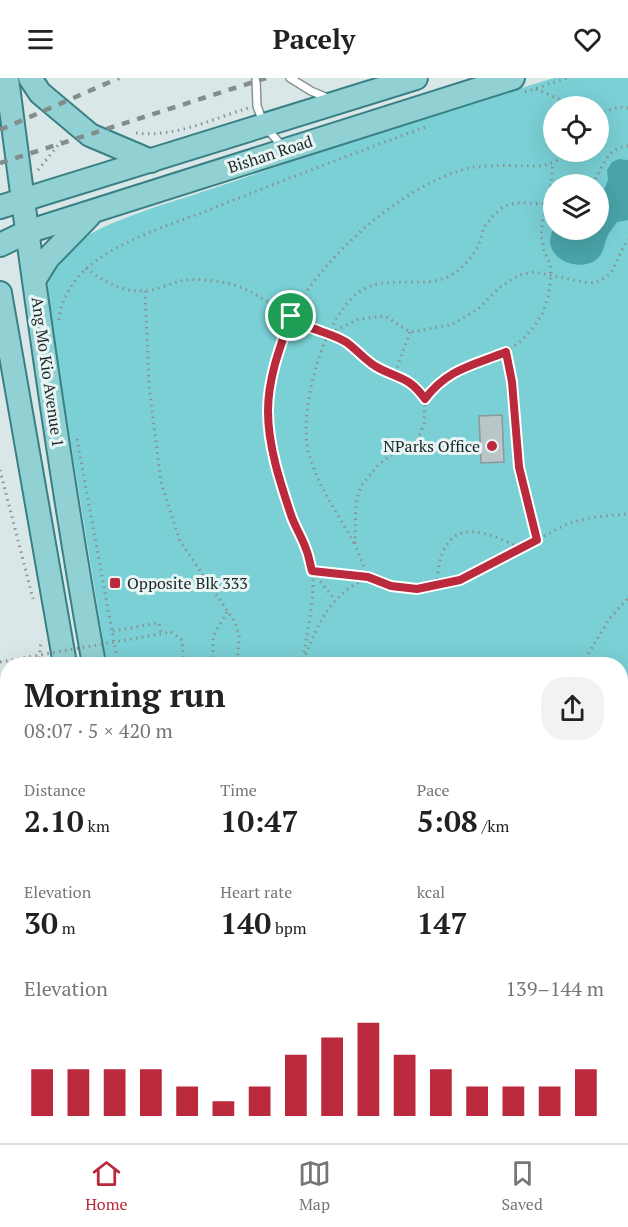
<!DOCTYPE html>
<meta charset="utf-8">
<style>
:root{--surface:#fff;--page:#f2f2f2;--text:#222;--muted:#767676;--line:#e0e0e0;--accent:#ba293c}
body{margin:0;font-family:"PT Serif",serif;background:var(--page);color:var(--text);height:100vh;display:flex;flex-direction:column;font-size:22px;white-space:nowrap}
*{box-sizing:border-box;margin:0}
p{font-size:20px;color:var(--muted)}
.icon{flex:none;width:33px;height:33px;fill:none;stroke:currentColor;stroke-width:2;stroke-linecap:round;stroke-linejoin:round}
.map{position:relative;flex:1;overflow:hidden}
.panel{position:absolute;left:0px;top:579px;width:628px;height:486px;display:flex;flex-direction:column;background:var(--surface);border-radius:24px 24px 0 0;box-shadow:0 6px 24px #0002}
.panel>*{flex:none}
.buttons{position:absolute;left:543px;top:18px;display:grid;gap:12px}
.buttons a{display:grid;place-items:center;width:66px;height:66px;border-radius:50%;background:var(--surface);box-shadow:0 6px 24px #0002;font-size:30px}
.pin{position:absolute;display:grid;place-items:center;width:51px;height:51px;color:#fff;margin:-26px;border:3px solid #fff;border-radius:50%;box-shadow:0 2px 6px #0007}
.round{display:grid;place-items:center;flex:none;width:63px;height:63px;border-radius:24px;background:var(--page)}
.headline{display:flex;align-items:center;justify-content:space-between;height:102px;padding:0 24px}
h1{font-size:33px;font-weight:700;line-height:45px}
.metrics{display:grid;grid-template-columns:repeat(3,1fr);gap:9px;height:102px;padding:6px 24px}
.metrics div{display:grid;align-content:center}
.metrics b{font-size:30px;font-weight:700}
.metrics small{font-size:16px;font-weight:400}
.metrics p{font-size:16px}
.chart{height:168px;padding:12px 24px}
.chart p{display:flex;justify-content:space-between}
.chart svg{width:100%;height:108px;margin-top:6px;stroke:var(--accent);stroke-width:6}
header{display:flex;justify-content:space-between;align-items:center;height:78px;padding:0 24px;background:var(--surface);font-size:27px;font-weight:700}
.tab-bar{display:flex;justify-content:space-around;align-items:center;height:84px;border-top:2px solid var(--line);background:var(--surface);font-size:16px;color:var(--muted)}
.tab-bar a{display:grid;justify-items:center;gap:3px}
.tab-bar .on{color:var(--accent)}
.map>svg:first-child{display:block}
.green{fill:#7ad0d5;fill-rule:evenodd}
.water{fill:#49a4a9}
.building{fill:#b9c5c6;stroke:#8b9798;stroke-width:1.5}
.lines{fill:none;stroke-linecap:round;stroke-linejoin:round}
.lane-casing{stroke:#879393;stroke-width:10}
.primary-casing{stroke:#398084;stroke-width:26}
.path{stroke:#899393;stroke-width:3;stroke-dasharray:1.5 4.5;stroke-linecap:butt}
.lane{stroke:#fff;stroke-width:7}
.primary{stroke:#91d1d4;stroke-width:22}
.rail{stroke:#838d8d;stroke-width:4.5;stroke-dasharray:8 8;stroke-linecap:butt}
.path-bridge{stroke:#899393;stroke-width:3;stroke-dasharray:1.5 4.5;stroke-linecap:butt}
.route-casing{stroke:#fff;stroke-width:12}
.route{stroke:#ba293c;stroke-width:8}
.poi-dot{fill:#ba293c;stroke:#e7f5f5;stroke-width:2}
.labels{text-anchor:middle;stroke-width:6;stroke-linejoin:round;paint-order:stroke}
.street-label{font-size:16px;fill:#1f2424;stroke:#e7f5f5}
.poi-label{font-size:16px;fill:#1f2424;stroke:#e7f5f5;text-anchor:end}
</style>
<header><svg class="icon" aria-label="menu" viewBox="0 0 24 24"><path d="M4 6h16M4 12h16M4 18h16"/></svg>Pacely<svg class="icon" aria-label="heart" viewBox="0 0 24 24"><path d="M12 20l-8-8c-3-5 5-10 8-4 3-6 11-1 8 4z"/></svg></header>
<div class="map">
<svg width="628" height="1065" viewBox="0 0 628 1065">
<rect width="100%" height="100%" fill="#dae7e8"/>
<path class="green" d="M554,0H628V1065H204L202,1058H621V586H107L51,245L48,211L49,184C94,144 158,129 214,110C327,71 440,35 554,0ZM554,28H598V74H554ZM554,106H598V152H554Z"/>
<g class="water">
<path d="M619,81L628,82V142L617,144C614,149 609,154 607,159C604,167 604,174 598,180C584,194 552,185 550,164C550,159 552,155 553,150L598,152L599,124L608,102L607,92L612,84Z"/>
<polygon points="7,964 7,1047 0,1058 0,975"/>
</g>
<polygon class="building" points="502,337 504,384 481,385 479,338"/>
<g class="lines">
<defs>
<g id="lane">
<polyline points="256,0 257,28 264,47 282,68"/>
<polyline points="290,0 311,13 330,21"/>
<polyline points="97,1065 103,1058"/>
</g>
<g id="primary">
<path d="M7,0C32,196 59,392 94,586"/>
<polyline points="30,0 40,15 90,57 151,83"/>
<polyline points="0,129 416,0"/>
<polyline points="0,167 27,154 513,0"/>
<polyline points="35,201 48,180 89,138"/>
<polyline points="0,215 65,586"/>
<polyline points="157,1058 159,1065"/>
<polyline points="188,1058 190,1065"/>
</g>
</defs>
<use href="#lane" class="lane-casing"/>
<use href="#primary" class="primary-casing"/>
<g class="path">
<polyline points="536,11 575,28"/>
<polyline points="525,14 567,0"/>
<polyline points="598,36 618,29 628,30"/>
<path d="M136,55C173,60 213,41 248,30"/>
<polyline points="38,92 64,60"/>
<path d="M592,106C603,91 606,69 628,68"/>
<path d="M86,190C104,204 122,214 145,213C157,212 169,206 180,203C193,200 209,202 221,204C255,209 277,234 306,248C321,254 335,256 348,266C358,273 365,283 377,289C399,301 409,297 425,321"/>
<polyline points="145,213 149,308 161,404 180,463 235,544 239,558 237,586"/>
<path d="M59,242C60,223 72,204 86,191C114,165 166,148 201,135C276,105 352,76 428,48"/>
<path d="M330,255L359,241L385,238L410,254L451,247L478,231L500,209L519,197L534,194L589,205C617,202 615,180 628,161"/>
<polyline points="506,275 512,304 518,389 537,462"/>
<polyline points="395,295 410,254"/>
<polyline points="77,361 118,586"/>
<polyline points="0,392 33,521"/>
<path d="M354,465C338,436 318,409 309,376C297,335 324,232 364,211C392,196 426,213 453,196C463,190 471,180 477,170C481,163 481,155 485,148C490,141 499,130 508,127C522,122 539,128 554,125"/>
<polyline points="312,493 368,499 391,508 417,511 460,502 569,445 595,439 628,436"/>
<polyline points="313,494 335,522"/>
<path d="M437,507C438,497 438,484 443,474C458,438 496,459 521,470"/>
<polyline points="113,553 159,545 161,555"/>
<polyline points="171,554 182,562 184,586"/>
<polyline points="19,581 20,586"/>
<path d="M303,582C320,543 328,519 368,499L355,467L356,424L361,408L378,387L390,378L411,368L417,362L424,347L425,321L435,307L449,296L506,274L520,264L533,250L542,236L548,219L551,198L550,186L544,172L541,157L543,140L549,126L553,85"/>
<polyline points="26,586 39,584"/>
<polyline points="39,586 41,562"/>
<polyline points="213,586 213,559 228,532"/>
<path d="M302,586C306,558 316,520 312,492C308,473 299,458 292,441C279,407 270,371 268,335C267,309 279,261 291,238C324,178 399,110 465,91C482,86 522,88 542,88C553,85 561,82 569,74"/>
<polyline points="582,586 610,540 628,520"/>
<polyline points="621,842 628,845"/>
<polyline points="0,892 2,899 0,901"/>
<polyline points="411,1058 423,1065"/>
<polyline points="437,1058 446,1065"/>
</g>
<use href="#lane" class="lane"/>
<use href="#primary" class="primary"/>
<g class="rail">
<polyline points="0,52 119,0"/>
<polyline points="0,85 266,0"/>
</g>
<polyline class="path-bridge" points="0,584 171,554"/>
</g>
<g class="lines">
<defs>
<path id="route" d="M291,238C296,242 301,246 307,248C320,254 333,256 346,264C356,271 364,281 375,288C397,301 408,297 425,321C447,291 474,287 506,274L512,304L519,389L537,462L460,502L417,511L391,508L368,499L312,493C310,486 309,478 306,471C302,459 295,449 291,437C280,404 268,368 268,333C268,300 280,269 291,238Z"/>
</defs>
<use href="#route" class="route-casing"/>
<use href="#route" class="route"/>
</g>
<g class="poi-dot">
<circle cx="492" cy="368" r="6"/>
<rect x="109" y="499" width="12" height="12" rx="3"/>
</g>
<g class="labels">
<g class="street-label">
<text transform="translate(270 76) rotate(-18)" y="6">Bishan Road</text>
<text transform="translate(48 294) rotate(82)" y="6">Ang Mo Kio Avenue 1</text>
</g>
<g class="poi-label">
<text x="480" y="374">NParks Office</text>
<text x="127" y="511" text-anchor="start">Opposite Blk 333</text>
</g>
</g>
</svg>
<div class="buttons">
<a><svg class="icon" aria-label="locate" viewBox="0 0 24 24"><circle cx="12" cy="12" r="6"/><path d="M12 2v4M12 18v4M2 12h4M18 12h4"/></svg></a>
<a><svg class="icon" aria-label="layers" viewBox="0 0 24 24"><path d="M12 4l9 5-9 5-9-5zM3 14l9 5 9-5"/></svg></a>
</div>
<div class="pin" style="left:291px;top:238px;background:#1e9e55"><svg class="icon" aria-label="arrive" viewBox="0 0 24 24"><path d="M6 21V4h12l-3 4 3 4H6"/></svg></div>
<section class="panel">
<div class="headline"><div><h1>Morning run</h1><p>08:07 · 5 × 420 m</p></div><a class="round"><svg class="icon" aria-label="share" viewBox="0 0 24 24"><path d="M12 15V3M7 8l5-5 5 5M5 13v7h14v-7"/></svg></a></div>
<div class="metrics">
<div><p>Distance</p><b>2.10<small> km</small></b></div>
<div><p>Time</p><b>10:47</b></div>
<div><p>Pace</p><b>5:08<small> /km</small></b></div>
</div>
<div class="metrics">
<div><p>Elevation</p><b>30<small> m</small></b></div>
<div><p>Heart rate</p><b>140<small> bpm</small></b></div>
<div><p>kcal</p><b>147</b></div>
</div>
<div class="chart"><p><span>Elevation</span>139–144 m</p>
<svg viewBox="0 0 160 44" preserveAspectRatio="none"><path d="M5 44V25M15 44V25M25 44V25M35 44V25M45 44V32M55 44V38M65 44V32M75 44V19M85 44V12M95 44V6M105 44V19M115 44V25M125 44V32M135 44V32M145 44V32M155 44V25"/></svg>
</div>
</section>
</div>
<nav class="tab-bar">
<a class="on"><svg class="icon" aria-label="home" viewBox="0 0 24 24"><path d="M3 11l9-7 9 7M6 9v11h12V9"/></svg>Home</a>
<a><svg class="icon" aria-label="map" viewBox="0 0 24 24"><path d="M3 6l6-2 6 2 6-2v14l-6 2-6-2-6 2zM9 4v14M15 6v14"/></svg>Map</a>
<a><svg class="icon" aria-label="saved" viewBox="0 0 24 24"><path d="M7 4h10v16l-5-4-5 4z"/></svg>Saved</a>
</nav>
